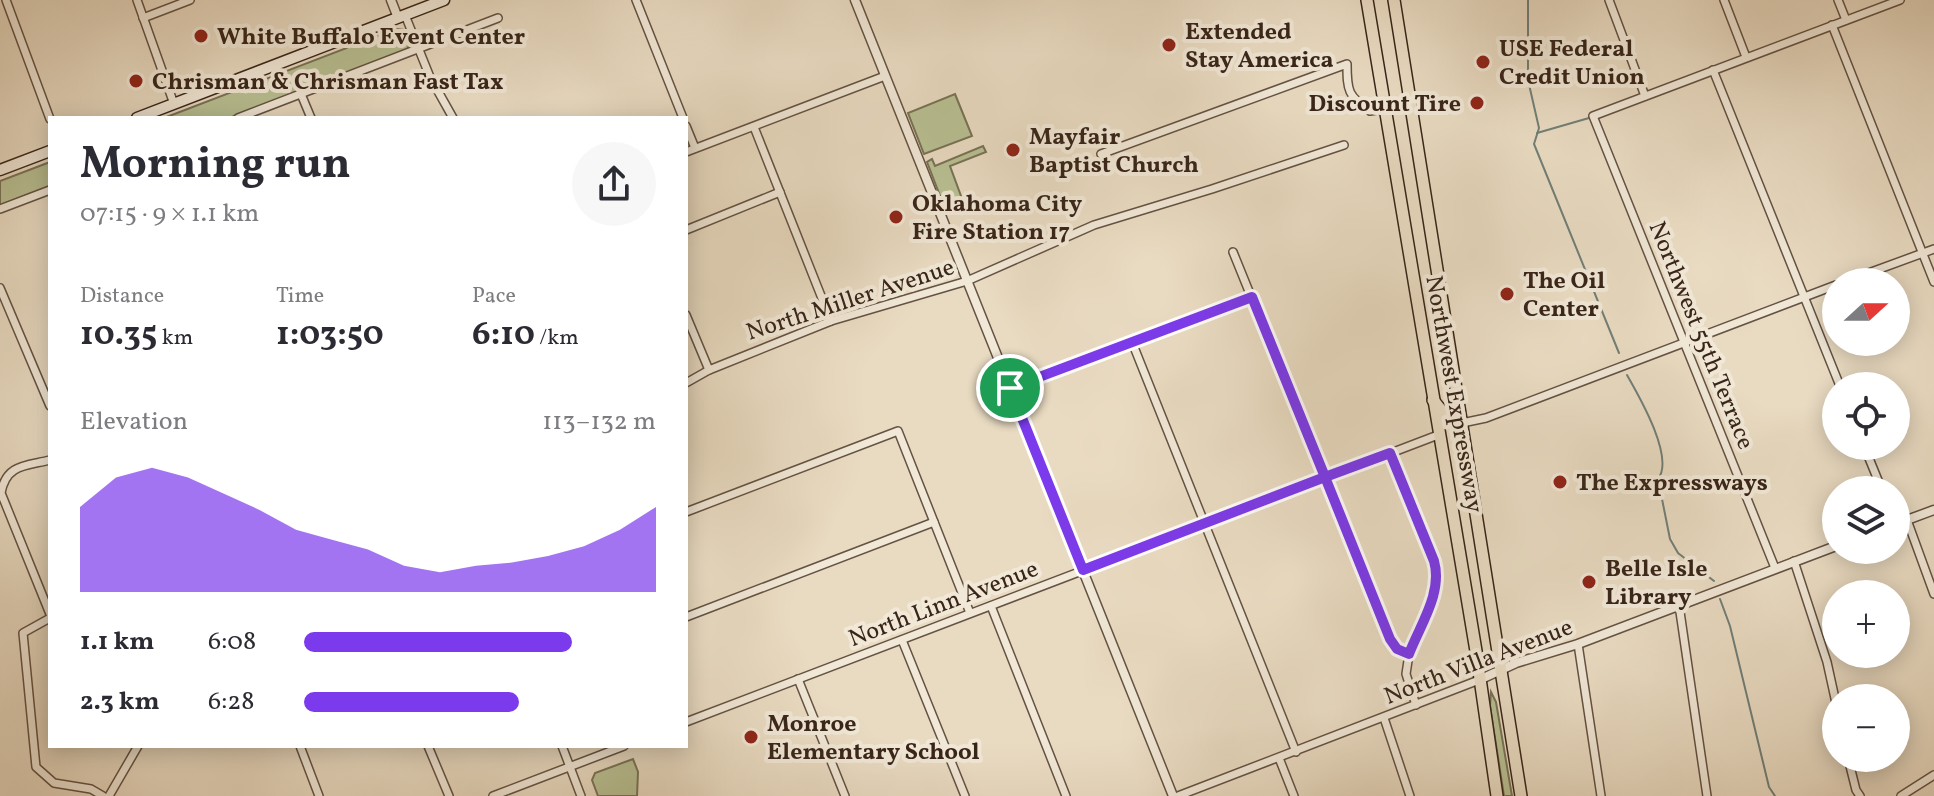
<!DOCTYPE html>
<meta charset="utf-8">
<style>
:root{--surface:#fff;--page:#f7f7f7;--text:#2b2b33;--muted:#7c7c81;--accent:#7c3aed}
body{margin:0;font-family:Vollkorn,serif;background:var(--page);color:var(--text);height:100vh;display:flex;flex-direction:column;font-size:30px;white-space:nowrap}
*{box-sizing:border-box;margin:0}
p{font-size:26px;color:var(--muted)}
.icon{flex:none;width:44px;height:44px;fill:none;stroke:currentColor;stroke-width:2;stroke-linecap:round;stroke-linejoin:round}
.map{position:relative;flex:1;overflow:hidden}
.side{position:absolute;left:48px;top:116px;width:640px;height:632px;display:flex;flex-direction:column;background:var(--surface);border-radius:0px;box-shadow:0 4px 20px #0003}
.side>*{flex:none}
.needle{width:52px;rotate:69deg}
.controls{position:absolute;left:1822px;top:268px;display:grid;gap:16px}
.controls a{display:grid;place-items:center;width:88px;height:88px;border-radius:50%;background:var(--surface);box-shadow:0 4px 20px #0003;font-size:40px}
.pin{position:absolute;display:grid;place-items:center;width:68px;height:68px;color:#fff;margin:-34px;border:4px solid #fff;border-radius:50%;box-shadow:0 2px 8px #0007}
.round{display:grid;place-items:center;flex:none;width:84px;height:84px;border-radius:42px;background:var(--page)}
.overview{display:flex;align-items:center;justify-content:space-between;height:136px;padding:0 32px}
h1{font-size:44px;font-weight:700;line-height:60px}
.figures{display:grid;grid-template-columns:repeat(3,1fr);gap:12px;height:136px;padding:8px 32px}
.figures div{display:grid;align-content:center}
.figures b{font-size:34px;font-weight:700}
.figures small{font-size:22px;font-weight:400}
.figures p{font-size:22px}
.chart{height:224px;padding:16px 32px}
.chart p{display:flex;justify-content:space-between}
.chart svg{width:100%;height:144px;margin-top:8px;fill:var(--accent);opacity:.7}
ul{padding:0 32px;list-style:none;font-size:26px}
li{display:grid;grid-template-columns:128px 96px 1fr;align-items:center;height:60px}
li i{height:20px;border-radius:10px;background:var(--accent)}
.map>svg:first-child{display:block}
.green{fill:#b8c093;stroke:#787256;stroke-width:2}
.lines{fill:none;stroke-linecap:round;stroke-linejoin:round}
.stream{stroke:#717f78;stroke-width:2}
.minor-casing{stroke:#645243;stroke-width:10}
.tertiary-casing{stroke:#645243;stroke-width:11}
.secondary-casing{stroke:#382519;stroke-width:13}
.trunk-casing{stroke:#382519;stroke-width:14}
.minor{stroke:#f1e8d7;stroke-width:7}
.tertiary{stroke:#f1e8d7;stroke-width:8}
.secondary{stroke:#f1e8d7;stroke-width:10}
.trunk{stroke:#e9dbc2;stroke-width:11}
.route-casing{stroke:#fff;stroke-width:16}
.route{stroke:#7c3aed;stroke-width:10}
.poi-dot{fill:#8f2418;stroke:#f1e8d7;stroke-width:3}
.labels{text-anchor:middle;stroke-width:8;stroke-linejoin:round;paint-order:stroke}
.poi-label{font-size:24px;font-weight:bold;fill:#382519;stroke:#f1e8d7;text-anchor:start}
.street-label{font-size:24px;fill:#382519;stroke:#f1e8d7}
</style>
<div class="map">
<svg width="1934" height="796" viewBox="0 0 1934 796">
<rect width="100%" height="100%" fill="#e9dbc2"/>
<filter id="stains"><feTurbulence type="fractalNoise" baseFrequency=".0025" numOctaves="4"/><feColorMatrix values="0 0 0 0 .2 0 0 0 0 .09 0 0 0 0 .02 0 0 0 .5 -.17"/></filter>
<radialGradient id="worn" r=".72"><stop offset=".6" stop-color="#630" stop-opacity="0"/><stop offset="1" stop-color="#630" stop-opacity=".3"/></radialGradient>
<g class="green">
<polygon points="396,29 404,30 410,40 408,48 402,52 229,118 164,118"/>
<polygon points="955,94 972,136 924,154 908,113"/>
<polygon points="983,146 986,152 950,166 961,196 958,202 944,206 927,162 932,159 935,166"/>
<polygon points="50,162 50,186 0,205 0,181"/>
<polygon points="1491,692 1496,702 1512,796 1504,796 1490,706"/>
<polygon points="633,759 638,772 637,796 598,796 592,780 595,773"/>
</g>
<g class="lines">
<g class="stream">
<polyline points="1528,0 1528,80 1539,128 1534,144 1619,353"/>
<polyline points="1537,133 1589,118"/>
<path d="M1627,375C1639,396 1675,458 1658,479L1670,539L1678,553L1714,581"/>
<polyline points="1720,599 1730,626 1769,787 1775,796"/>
</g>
<defs>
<g id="minor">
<polyline points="6,0 50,119"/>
<polyline points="137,0 174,104"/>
<polyline points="636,0 683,118"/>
<polyline points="1609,0 1645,96"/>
<polyline points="1724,0 1746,57"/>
<polyline points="1838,0 1846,20"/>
<polyline points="405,15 430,77 453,118"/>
<polyline points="143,18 190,0"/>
<polyline points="1832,25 1934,282"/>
<polyline points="1713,70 1840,386"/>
<polyline points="301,94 311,118"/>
<polyline points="238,118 498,18"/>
<polyline points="686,126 695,148"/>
<polyline points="754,127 831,321"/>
<polyline points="686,152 885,76"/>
<path d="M1101,154L1347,64C1347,91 1348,96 1370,111L1410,105"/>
<polyline points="0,209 50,190"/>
<polyline points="686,230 780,192"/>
<polyline points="1233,252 1390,639 1397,649 1409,654 1406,674 1416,705"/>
<polyline points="1844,282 1934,249"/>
<polyline points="0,288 50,406"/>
<polyline points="686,315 709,370"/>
<polyline points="1132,342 1296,752"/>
<polyline points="686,383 709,370 831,321 967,281 1094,225 1212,189 1344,145"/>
<polyline points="1010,388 1252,297"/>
<polyline points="1462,423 1486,418 1836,285"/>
<polyline points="1864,446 1882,490"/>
<path d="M1390,453L1434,561C1443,593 1420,626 1409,654"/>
<path d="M50,460C26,466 6,464 1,493L50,614"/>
<polyline points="686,512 898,431 970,613"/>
<polyline points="1907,520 1934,594"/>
<polyline points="1794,561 1827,662 1836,703"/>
<polyline points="1775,568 1593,116 1900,0"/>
<polyline points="1679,605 1707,796"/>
<polyline points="991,606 1066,796"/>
<polyline points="686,617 934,522"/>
<polyline points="50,618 23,633 36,767 54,783 91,789 103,796"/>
<polyline points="902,640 965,796"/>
<polyline points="1578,644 1601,796"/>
<polyline points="798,679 845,796"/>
<polyline points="1384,718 1410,796"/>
<polyline points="686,722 1438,435"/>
<polyline points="300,746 319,796"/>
<polyline points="428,746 449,796"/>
<polyline points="562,746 581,796"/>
<polyline points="1279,758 1294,796"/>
<polyline points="1848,758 1856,790 1860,796"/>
<polyline points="109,796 138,746"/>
<polyline points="493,796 624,746"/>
<polyline points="1178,796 1479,680"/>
<polyline points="1901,796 1934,775"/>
</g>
<g id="tertiary">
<polyline points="391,0 398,18"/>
<polyline points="855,0 1173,796"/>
<polyline points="1896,524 1934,510"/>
<polyline points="1479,680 1516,663 1578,644 1836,546"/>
</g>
<g id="secondary">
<polyline points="137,118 444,0"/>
<polyline points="0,170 50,151"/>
</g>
<g id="trunk">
<polyline points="1367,0 1476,651 1497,796"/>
<polyline points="1394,0 1521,796"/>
<polyline points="1433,400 1449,420 1462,423"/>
</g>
</defs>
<use href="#minor" class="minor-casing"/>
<use href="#tertiary" class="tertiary-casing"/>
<use href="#secondary" class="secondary-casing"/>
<use href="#trunk" class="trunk-casing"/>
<use href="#minor" class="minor"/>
<use href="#tertiary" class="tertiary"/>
<use href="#secondary" class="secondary"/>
<use href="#trunk" class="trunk"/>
</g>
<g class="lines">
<defs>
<path id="route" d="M1010,388L1083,570L1325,477L1390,639L1397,649L1409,654C1420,625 1443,593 1434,561L1390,453L1325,477L1252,297L1010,388"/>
</defs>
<use href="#route" class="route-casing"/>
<use href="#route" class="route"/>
</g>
<g class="poi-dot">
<circle cx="201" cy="36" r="8"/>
<circle cx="1169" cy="45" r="8"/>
<circle cx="1483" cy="62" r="8"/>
<circle cx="136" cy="81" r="8"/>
<circle cx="1477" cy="103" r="8"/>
<circle cx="1013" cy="150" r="8"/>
<circle cx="896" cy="217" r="8"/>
<circle cx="1507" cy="294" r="8"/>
<circle cx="1560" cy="482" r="8"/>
<circle cx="1589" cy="582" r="8"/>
<circle cx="751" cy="737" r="8"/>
</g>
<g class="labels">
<g class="poi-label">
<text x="1185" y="39">Extended<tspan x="1185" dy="28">Stay America</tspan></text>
<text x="217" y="44">White Buffalo Event Center</text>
<text x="1499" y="56">USE Federal<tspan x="1499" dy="28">Credit Union</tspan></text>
<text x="152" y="89">Chrisman &amp; Chrisman Fast Tax</text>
<text x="1461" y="111" text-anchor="end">Discount Tire</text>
<text x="1029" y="144">Mayfair<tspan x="1029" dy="28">Baptist Church</tspan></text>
<text x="912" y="211">Oklahoma City<tspan x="912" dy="28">Fire Station 17</tspan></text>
<text x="1523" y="288">The Oil<tspan x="1523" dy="28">Center</tspan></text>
<text x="1576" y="490">The Expressways</text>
<text x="1605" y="576">Belle Isle<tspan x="1605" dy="28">Library</tspan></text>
<text x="767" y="731">Monroe<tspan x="767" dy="28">Elementary School</tspan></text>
</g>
<g class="street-label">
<text transform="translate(850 299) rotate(-18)" y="8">North Miller Avenue</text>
<text transform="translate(1702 335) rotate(68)" y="8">Northwest 55th Terrace</text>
<text transform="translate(1455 394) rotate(80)" y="8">Northwest Expressway</text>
<text transform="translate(943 603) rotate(-21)" y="8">North Linn Avenue</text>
<text transform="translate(1478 661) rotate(-21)" y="8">North Villa Avenue</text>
</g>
</g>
<rect width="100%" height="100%" filter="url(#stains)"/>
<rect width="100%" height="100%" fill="url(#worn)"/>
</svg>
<div class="controls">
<a><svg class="needle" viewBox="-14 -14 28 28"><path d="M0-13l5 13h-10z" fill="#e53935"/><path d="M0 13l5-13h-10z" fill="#7c7c81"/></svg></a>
<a><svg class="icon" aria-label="locate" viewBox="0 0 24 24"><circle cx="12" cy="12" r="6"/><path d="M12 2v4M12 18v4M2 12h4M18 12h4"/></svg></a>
<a><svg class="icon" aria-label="layers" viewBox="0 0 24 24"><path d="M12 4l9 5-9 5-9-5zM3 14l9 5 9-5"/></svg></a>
<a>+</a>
<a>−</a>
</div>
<div class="pin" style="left:1010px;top:388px;background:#1e9e55"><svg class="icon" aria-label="arrive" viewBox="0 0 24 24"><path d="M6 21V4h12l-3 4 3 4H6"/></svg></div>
<section class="side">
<div class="overview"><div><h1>Morning run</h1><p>07:15 · 9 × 1.1 km</p></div><a class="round"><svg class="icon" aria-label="share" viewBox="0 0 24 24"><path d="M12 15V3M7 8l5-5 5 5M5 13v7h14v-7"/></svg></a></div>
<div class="figures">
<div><p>Distance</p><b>10.35<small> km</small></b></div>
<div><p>Time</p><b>1:03:50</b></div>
<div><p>Pace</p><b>6:10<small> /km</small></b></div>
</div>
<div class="chart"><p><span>Elevation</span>113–132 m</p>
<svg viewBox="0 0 160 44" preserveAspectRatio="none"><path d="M0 44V18L10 9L20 6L30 9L40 14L50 19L60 25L70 28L80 31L90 36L100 38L110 36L120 35L130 33L140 30L150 25L160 18V44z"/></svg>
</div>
<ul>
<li><b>1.1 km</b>6:08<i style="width:76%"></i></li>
<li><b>2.3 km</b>6:28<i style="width:61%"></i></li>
</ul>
</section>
</div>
